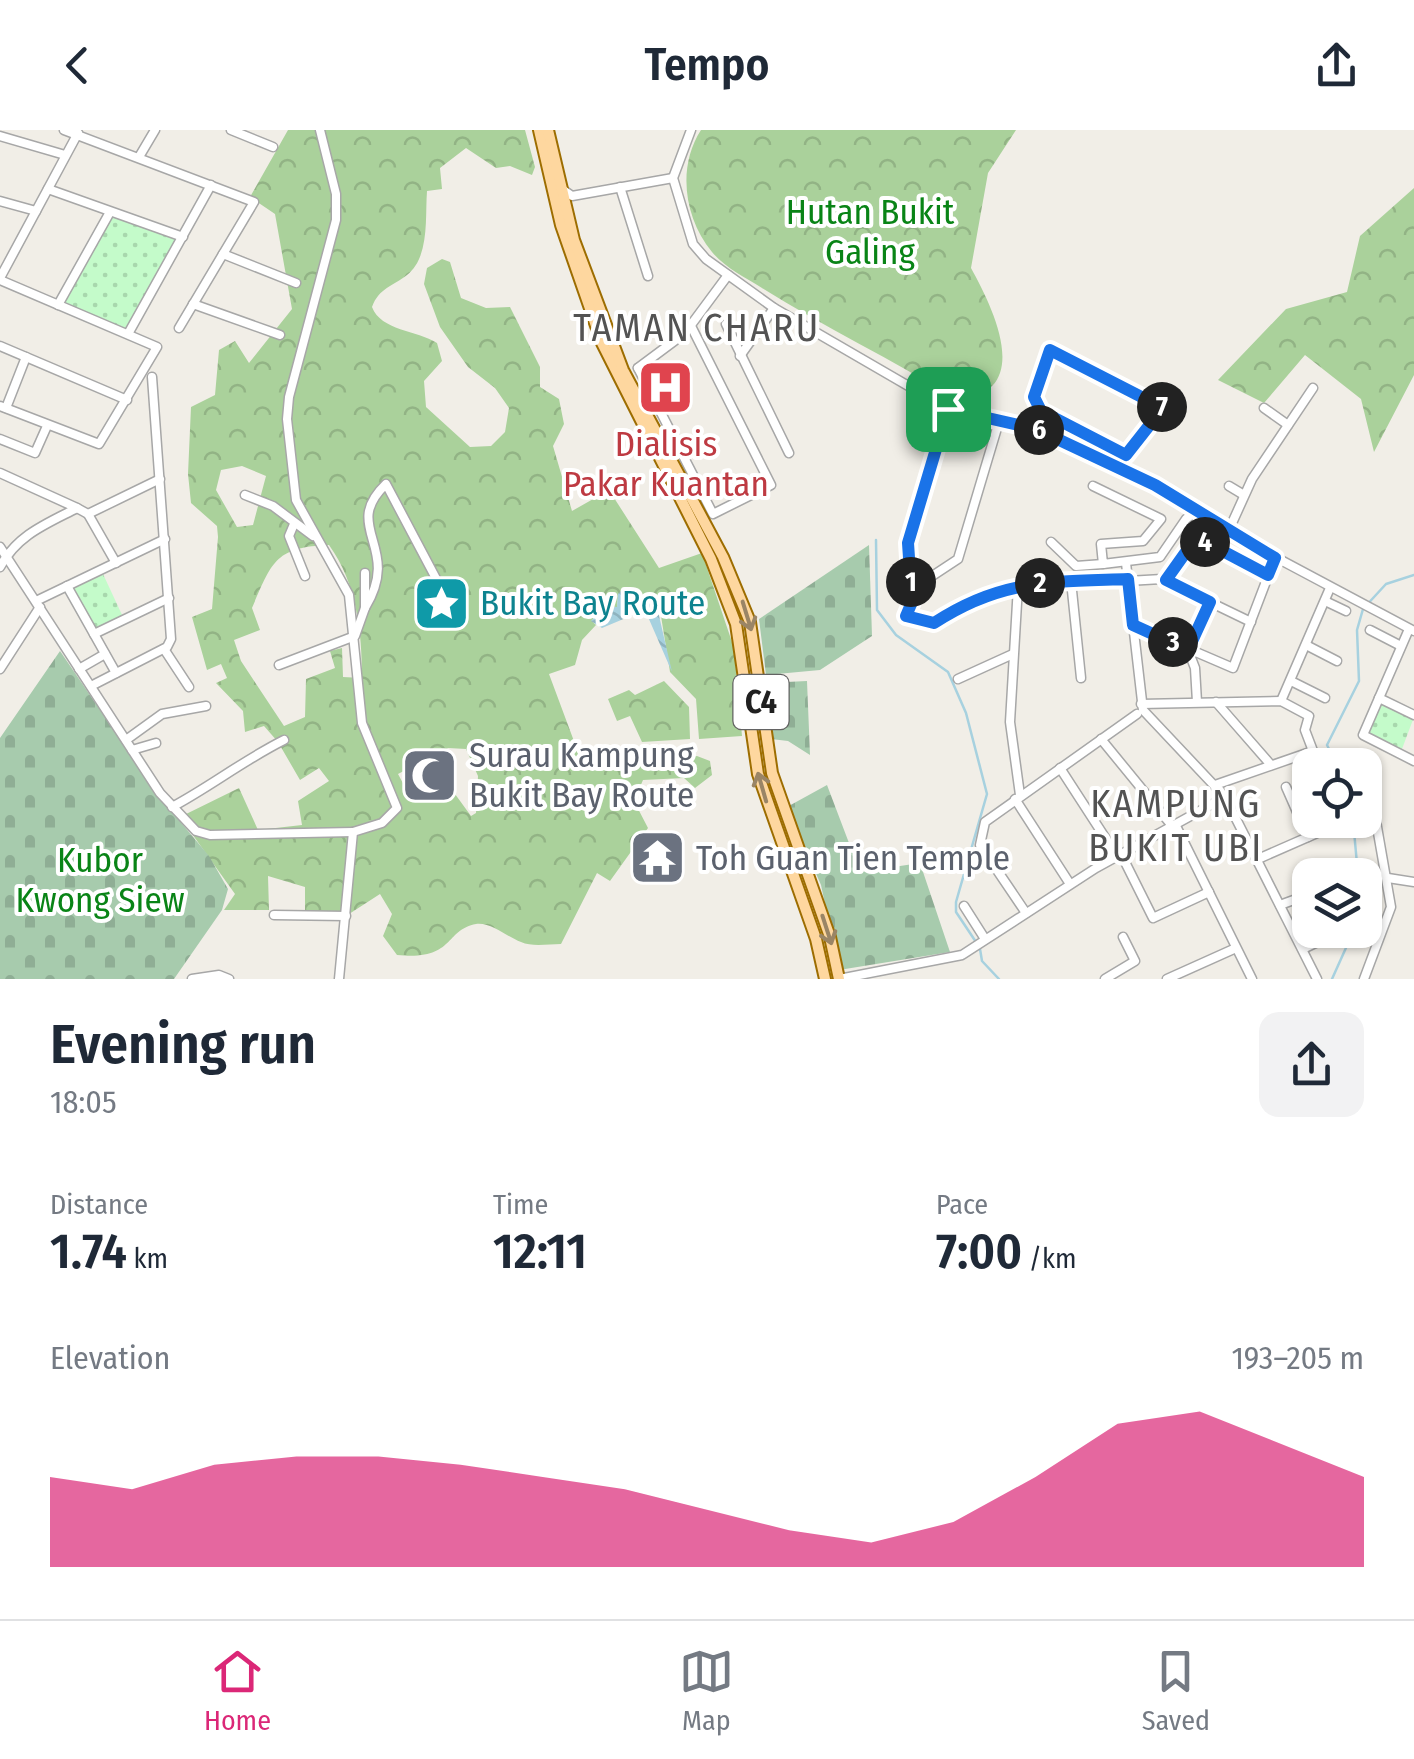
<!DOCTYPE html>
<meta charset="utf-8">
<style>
:root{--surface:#fff;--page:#f2f2f3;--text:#1f2937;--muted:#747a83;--line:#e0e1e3;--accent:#db2777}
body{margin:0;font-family:"Fira Sans Condensed",sans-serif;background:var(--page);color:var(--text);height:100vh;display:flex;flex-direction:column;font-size:38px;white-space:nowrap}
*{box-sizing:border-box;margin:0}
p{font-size:32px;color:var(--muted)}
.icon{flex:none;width:55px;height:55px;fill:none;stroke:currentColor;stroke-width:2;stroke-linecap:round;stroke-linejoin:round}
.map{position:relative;height:849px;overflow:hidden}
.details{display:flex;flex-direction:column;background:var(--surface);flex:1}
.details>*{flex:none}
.fabs{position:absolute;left:1292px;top:618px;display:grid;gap:20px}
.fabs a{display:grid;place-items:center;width:90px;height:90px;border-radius:20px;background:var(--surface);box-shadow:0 2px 8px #0004;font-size:50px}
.pin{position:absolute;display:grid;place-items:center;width:85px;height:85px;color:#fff;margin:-42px;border-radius:20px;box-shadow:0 5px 15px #0006}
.km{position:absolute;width:50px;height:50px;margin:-25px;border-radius:50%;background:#222;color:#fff;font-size:28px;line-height:50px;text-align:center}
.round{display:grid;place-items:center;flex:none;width:105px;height:105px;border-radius:20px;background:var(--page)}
.head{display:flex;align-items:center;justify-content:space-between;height:170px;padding:0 50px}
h1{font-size:55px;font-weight:600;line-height:75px}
.figures{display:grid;grid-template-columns:repeat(3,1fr);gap:15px;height:170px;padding:10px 50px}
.figures div{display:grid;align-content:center}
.figures b{font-size:50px;font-weight:600}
.figures small{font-size:28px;font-weight:400}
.figures p{font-size:28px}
.chart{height:280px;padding:20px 50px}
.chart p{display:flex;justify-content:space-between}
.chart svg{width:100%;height:180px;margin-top:10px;fill:var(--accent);opacity:.7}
header{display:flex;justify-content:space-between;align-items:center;height:130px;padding:0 50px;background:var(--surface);font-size:45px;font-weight:600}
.tab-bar{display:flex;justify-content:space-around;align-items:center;height:140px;border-top:2px solid var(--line);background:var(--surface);font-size:28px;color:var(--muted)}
.tab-bar a{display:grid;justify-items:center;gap:5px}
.tab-bar .selected{color:var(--accent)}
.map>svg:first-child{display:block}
.forest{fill:url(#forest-crowns);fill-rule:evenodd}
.cemetery{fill:url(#cemetery-stones)}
.park{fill:url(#park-dots)}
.water{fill:url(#water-waves)}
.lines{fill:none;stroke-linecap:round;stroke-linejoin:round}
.stream{stroke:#a7d1df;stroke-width:2.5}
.minor-casing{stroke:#a7a7a7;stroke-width:11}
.major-casing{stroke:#9d6d00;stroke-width:14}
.minor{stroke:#fff;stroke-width:8}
.major{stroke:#fed79f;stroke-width:10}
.oneway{stroke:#9a8566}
.route-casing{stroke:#fff;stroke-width:20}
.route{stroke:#1a73e8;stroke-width:12}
.labels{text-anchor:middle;stroke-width:8;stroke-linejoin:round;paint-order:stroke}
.shield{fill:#fff;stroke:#636363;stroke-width:2.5}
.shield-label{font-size:32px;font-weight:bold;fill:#202020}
.park-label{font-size:35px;fill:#098416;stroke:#fff}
.health-label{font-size:35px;fill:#be3a42;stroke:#fff}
.culture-label{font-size:35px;fill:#0d838f;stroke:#fff;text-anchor:start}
.worship-label{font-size:35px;fill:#5b616d;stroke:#fff;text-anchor:start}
.neighbourhood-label{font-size:38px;letter-spacing:2.5px;fill:#535353;stroke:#fff}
</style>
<header><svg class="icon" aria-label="back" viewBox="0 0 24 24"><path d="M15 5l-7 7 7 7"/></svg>Tempo<svg class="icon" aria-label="share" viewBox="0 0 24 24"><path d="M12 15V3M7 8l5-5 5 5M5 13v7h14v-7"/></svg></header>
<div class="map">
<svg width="1414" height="849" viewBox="0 0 1414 849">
<defs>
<pattern id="forest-crowns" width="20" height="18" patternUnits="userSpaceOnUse" patternTransform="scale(2.5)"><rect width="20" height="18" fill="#aad19b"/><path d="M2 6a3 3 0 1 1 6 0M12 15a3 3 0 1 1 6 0" fill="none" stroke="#92b385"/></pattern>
<pattern id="cemetery-stones" width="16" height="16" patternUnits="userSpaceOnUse" patternTransform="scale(2.5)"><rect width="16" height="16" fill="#a7cbad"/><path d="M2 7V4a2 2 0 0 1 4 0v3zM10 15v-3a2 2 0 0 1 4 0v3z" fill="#8fae95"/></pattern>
<pattern id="park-dots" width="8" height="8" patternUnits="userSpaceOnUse" patternTransform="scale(2.5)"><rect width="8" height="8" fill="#c4fbca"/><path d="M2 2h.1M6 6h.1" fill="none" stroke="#a8d7ad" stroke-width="1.8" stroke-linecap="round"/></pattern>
<pattern id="water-waves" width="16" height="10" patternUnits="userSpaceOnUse" patternTransform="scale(2.5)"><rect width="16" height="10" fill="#a7d1df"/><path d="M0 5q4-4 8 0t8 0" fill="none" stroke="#8fb3bf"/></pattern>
</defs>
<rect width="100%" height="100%" fill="#f1eee7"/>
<g class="forest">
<path d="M288,0H525L535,37L532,45L510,36L496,38L466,18L440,38L442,59L427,61C425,87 430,127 407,145C393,156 379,158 372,177C381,201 417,200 437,213L442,231L424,251L426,277L470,317L491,316L505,302L509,278L495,258L468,237L440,197L424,154L427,138L442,129L450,132L461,168L486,178L510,177L540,237V257L559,269L564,294L553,316L572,381L609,360L659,438L702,423L734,518L742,606L699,609L696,569L670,542L661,486L618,465L617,477L597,481L592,491L596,495L582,510L575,535L549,544L581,630L618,617L625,622L666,619L675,630L697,626L710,631L712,645L695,658L684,648L643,650L634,671L648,698L610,751L597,743L561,814C548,814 532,817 521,812C507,807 491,792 476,794C444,800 455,831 397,825L383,806L392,784L380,764L346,786L305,785V757L268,746L269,780H224L235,764L180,687L239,658L258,700L302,695L298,671L329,651L319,638L300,650L278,612L264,596L245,602L243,581L216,553L227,548L221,534L207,540L192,487L212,479L218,407L217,396L191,373L188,344L191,277L215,265L219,220L235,211L249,233L292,179L275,84L250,67ZM242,336L266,346L253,395L237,397L216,360L221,340ZM329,415C357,454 362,502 362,548L343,547L342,518L330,521L335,538L306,549L305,587L284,596L241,531L234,510L260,500L252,478C272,432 275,417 329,415ZM448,618L466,619L478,646L476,683L471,686L447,653L412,670L398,644Z"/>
<path d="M701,0H1016L988,43L971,138C993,178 1036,264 956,270C893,229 825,198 762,158C746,148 724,137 712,122C684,88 677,37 701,0Z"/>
<polygon points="1414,58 1414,245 1374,322 1361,269 1305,225 1264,273 1218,250 1286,179 1347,162 1360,106"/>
<polygon points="664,551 689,577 690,609 642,612 630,586 617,591 608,569 629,560 635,565"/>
</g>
<g class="cemetery">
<polygon points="869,415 872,506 820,540 766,545 759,489"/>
<polygon points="60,521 158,665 209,726 228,759 222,780 174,849 0,849 0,608"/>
<polygon points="807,551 810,625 788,611 771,609 766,553"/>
<polygon points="827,655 860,742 920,733 950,822 839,840 821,755 787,677"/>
</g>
<g class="park">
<polygon points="114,83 185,110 130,207 60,177"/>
<polygon points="103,444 123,487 94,501 74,458"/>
<polygon points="1376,569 1414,587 1399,627 1360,608"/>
</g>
<polygon class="water" points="624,458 635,459 657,477 672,542 645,480 602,498 591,491 606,476 617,477 618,464"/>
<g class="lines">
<g class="stream">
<polyline points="876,410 877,480 896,505 948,542 966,583 987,664 956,772 956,782 976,812"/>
<polyline points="1337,635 1327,615 1359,551 1357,500 1363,479 1386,454 1414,445"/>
<polyline points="1353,690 1358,745"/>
<polyline points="980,819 982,831 999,849"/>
<polyline points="1332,849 1354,800"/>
</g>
<defs>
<g id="minor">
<polyline points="64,0 254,72 179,198"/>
<polyline points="231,0 273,17"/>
<polyline points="320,0 336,64 336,90 289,267 287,289 296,370 349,465 362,593 397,678 382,693 353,702 339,849"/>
<polyline points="691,0 673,48 693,114 706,129 774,178 948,279 1030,296 1155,355 1228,402 1414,501"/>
<polyline points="0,6 65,25"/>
<polyline points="139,27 155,0"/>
<polyline points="620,57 648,146"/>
<polyline points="48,59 183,107"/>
<polyline points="562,59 572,66 673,48"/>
<polyline points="0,71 36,81"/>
<polyline points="223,124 296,153"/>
<polyline points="0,148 78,3"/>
<polyline points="0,150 157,217 99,314 0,276"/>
<polyline points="193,174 280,205"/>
<polyline points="58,175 110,82"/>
<polyline points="726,194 789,323"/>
<polyline points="128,204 211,55"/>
<polyline points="0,216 127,270"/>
<polyline points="740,226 774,178"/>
<polyline points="638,238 713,384 771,355 691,196"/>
<polyline points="638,238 685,203 728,145"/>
<polyline points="6,278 26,227"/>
<polyline points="1264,278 1288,295"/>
<polyline points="948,279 908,413 913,472 907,486 931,494 967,471 1007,458 1162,449 1251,492"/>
<polyline points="1036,299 1041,281 1034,267 1049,221 1163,277 1126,325 1041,281"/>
<polyline points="0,309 35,323 47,296"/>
<polyline points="0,343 77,378"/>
<polyline points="1093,356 1161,389 1143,411 1101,414 1103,434 1160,427 1186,389 1195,382"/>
<polyline points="1229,356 1244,365"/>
<polyline points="245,365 273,376 313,406"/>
<polyline points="88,384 116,433"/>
<polyline points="294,394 289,406 305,446"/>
<polyline points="1228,402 1252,349 1313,258"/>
<polyline points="1051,412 1076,436 1103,434"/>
<polyline points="0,417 160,663 196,701 210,705 353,702"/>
<polyline points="1126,433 1143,580 1225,667 1317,849"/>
<path d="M0,437C17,405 46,394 77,378L88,384L160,349"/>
<polyline points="1166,450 1193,411 1199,409 1269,445"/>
<polyline points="1071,451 1081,548"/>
<polyline points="67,456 116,543"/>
<polyline points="1018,456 1010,592 1020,665"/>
<polyline points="911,460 958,429 1000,288"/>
<polyline points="36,471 165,409"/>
<polyline points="1325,471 1346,481"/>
<path d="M365,478C403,416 340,398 386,354L440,456L441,473"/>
<polyline points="1133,495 1233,538 1275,428"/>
<polyline points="1409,499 1363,605 1414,631"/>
<polyline points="1370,500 1401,516"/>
<polyline points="94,504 169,468"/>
<polyline points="1306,515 1337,531"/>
<polyline points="164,519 189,557"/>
<polyline points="279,535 355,506 365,478 365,443"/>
<polyline points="0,539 40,477"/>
<polyline points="79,539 105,524"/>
<polyline points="958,549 1013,524"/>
<polyline points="1291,551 1325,568"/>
<polyline points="91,556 167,517 171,509 152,247"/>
<polyline points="1379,568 1414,585"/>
<polyline points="1281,571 1330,458"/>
<polyline points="1197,572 1195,538 1188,520 1210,472"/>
<polyline points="1216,572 1271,635"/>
<polyline points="1141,574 1281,571 1309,586 1305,600 1313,621 1215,655"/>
<polyline points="1101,609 1173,697"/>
<polyline points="126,610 162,584 206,576"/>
<polyline points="132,620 156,613"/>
<polyline points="1060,638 1117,726"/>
<polyline points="1286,657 1308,707"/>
<polyline points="1015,669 1070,754"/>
<path d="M172,677C211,656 244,630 284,610"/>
<polyline points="1176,696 1252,849"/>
<polyline points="1121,724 1153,788 1209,762"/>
<polyline points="1258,729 1340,693"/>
<polyline points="1388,748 1414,752"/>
<polyline points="1280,775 1310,764"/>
<polyline points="964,776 985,809"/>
<polyline points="1026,783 980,715 985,692 1137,584"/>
<polyline points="274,785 346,786"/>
<polyline points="1303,819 1343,800"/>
<polyline points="192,849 219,845 229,849"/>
<polyline points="839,849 962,825 1096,738 1225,667"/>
<polyline points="1105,849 1135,831 1123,807"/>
<polyline points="1167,849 1236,818"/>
<polyline points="1364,849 1391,777 1373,674"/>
</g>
<g id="major">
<polyline points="539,0 561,95 602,213 711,429 736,494 758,644 816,809 825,849"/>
<polyline points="548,0 574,110 623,240 723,427 750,492 772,643 830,807 839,849"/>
</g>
</defs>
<use href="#minor" class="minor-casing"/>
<use href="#major" class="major-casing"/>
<use href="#minor" class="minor"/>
<use href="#major" class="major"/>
</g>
<defs><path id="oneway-shaft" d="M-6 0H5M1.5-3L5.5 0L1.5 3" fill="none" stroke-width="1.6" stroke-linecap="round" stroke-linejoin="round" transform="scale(2.5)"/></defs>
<g class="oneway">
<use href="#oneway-shaft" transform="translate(747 486) rotate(73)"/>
<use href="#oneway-shaft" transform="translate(762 657) rotate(-106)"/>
<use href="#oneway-shaft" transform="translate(827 800) rotate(72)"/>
</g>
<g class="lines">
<defs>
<path id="route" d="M948,279L908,413L912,472L906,486L934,493C1001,449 1050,452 1128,449L1133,495L1188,520L1210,472L1166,450L1193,412L1200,409L1268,445L1275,428L1155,355L1036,299L1041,281L1126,325L1163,278L1050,220L1034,267L1041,281L1036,299L948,279"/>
</defs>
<use href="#route" class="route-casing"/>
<use href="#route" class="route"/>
</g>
<defs>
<symbol id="hospital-square" viewBox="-11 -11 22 22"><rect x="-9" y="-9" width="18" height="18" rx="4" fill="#e0444e" stroke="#fff"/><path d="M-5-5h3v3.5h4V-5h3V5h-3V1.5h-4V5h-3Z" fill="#fff"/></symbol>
<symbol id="sight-square" viewBox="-11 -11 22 22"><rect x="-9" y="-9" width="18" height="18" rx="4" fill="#0f9aa8" stroke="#fff"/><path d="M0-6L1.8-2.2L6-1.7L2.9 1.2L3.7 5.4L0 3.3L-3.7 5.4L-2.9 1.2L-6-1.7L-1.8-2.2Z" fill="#fff"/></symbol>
<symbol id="mosque-square" viewBox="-11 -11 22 22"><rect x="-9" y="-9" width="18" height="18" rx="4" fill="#6b7280" stroke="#fff"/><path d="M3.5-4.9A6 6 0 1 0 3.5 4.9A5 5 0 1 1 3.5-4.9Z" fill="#fff"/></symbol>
<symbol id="temple-square" viewBox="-11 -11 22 22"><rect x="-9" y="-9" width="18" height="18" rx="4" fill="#6b7280" stroke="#fff"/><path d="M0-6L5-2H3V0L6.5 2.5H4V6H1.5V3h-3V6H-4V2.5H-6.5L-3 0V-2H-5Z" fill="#fff"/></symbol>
</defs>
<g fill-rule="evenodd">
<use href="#hospital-square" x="634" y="226" width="63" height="63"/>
<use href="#sight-square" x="410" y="442" width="63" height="63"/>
<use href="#mosque-square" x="398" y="614" width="63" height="63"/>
<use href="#temple-square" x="626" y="696" width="63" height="63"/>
</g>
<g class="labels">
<rect class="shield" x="733.5" y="545" width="55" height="54" rx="8"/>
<g class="shield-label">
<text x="761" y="583">C4</text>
</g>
<g class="park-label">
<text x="870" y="94">Hutan Bukit<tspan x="870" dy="40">Galing</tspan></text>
<text x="100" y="742">Kubor<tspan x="100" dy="40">Kwong Siew</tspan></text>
</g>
<g class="health-label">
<text x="666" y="326">Dialisis<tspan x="666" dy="40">Pakar Kuantan</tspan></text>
</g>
<g class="culture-label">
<text x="480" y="485">Bukit Bay Route</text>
</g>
<g class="worship-label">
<text x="469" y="637">Surau Kampung<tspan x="469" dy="40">Bukit Bay Route</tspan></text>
<text x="696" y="740">Toh Guan Tien Temple</text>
</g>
<g class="neighbourhood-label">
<text x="697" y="211">TAMAN CHARU</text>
<text x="1176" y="687">KAMPUNG<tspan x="1176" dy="44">BUKIT UBI</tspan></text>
</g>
</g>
</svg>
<div class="fabs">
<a><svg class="icon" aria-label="locate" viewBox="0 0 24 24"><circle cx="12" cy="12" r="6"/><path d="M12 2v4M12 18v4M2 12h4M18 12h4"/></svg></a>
<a><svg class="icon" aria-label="layers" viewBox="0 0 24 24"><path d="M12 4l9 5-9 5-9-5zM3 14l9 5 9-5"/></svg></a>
</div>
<div class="pin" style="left:948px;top:279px;background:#1e9e55"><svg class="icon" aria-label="arrive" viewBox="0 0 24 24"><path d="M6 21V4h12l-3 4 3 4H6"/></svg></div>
<b class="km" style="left:911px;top:452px">1</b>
<b class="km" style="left:1040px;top:453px">2</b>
<b class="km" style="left:1173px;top:512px">3</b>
<b class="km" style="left:1205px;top:412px">4</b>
<b class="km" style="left:1039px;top:300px">6</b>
<b class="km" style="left:1162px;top:277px">7</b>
</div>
<section class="details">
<div class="head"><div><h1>Evening run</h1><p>18:05</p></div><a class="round"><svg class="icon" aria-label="share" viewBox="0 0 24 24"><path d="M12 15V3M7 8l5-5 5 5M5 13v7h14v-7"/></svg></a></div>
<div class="figures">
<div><p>Distance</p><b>1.74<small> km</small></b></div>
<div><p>Time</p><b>12:11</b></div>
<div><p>Pace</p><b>7:00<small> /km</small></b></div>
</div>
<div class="chart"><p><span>Elevation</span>193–205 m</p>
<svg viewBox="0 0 160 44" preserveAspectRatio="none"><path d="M0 44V22L10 25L20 19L30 17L40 17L50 19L60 22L70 25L80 30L90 35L100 38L110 33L120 22L130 9L140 6L150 14L160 22V44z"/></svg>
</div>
</section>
<nav class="tab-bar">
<a class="selected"><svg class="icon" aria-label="home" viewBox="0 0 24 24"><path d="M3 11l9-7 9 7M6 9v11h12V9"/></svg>Home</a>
<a><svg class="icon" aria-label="map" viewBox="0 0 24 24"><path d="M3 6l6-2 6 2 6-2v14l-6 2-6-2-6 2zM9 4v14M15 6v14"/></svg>Map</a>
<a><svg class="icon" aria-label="saved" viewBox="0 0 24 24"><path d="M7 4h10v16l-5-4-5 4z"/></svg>Saved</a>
</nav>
